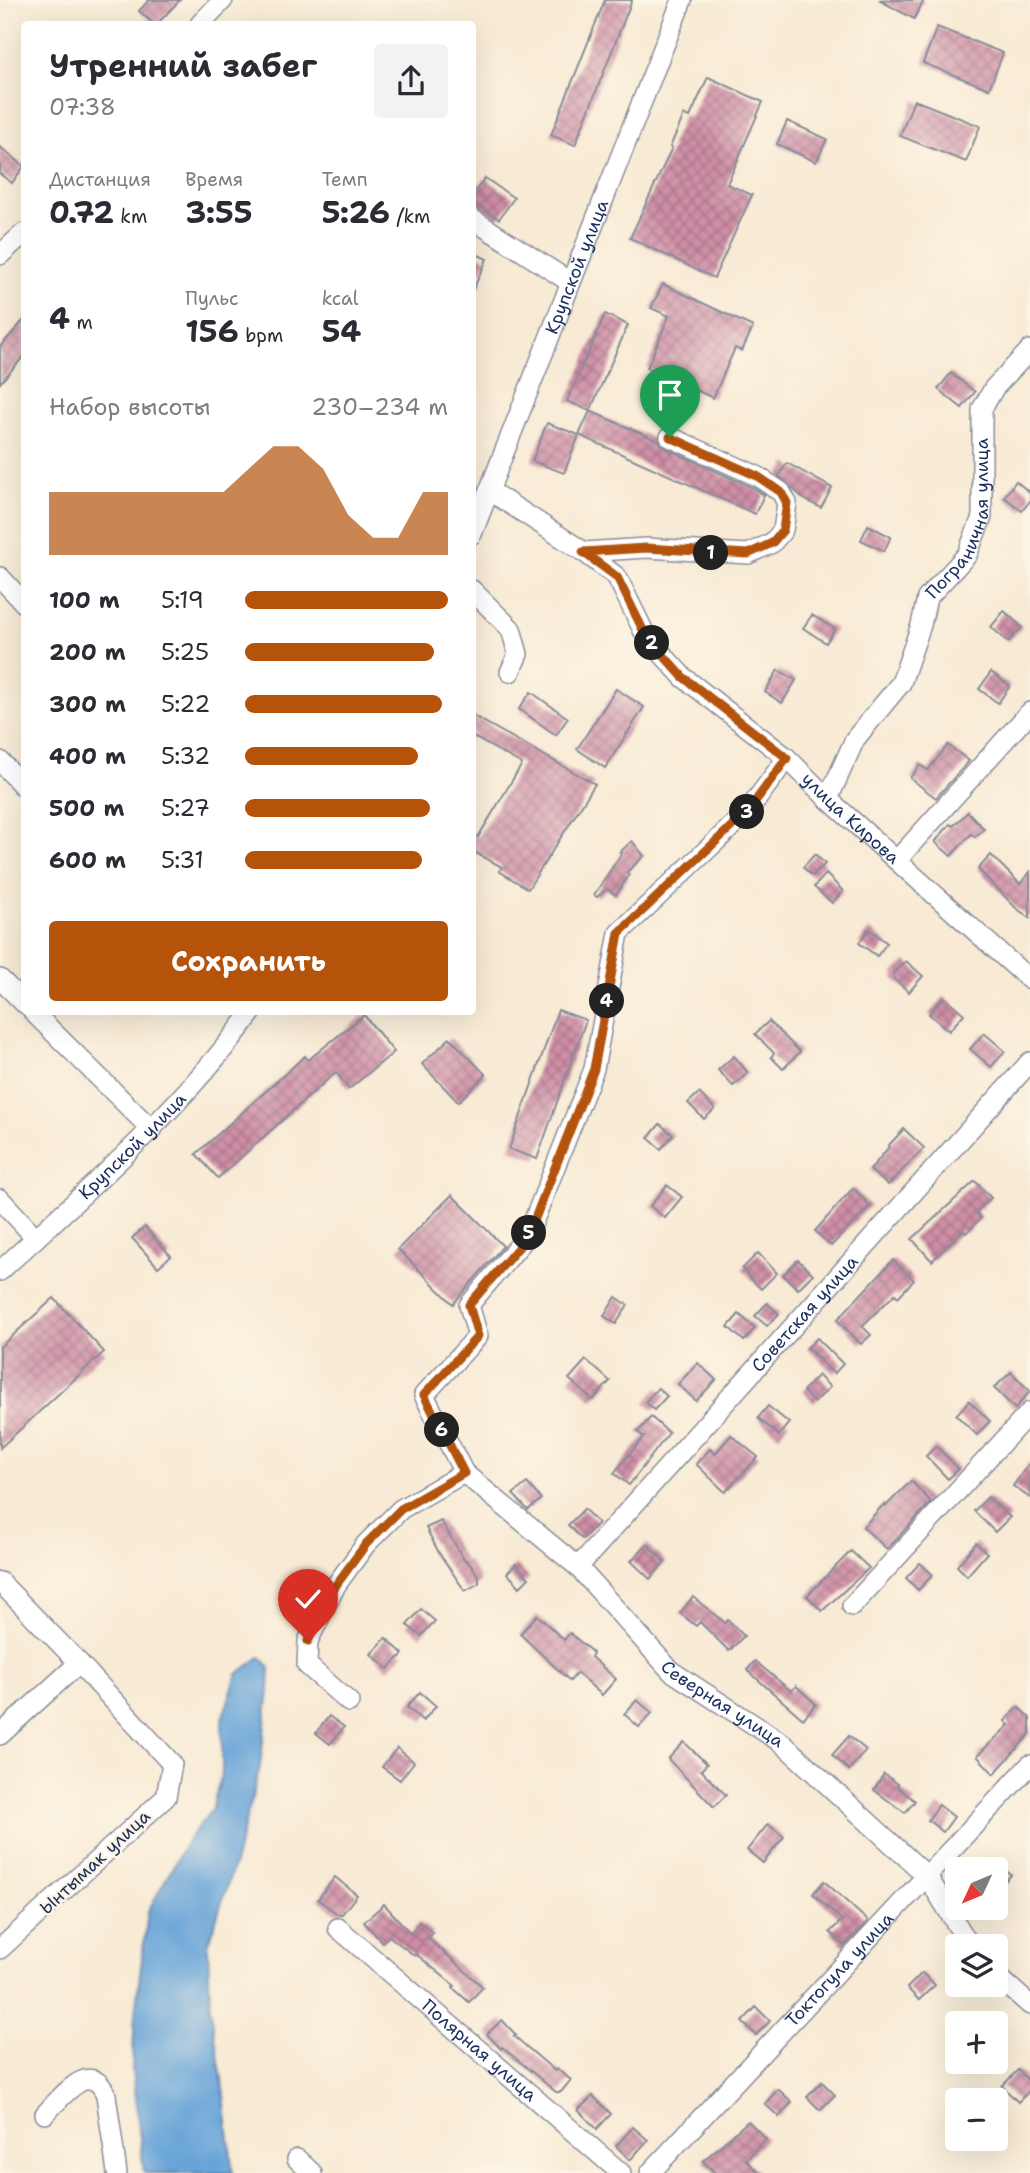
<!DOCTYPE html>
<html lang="ru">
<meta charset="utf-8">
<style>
:root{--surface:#fff;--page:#f2f2f3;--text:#2b2b33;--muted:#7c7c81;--accent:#b45309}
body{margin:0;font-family:"Shantell Sans",sans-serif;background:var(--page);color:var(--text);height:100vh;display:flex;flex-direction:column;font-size:26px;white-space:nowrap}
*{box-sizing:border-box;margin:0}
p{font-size:23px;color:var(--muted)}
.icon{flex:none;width:38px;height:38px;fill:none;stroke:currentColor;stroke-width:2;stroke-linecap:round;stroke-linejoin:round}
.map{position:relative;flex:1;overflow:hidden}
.details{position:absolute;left:21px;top:21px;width:455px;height:994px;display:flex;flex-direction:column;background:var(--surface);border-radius:7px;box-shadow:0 7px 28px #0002}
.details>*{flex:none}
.needle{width:46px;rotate:226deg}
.tools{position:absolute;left:945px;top:1857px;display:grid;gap:14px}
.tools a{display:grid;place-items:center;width:63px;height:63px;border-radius:7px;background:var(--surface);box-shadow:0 7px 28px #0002;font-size:35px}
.pin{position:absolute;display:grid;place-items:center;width:60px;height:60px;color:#fff;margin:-72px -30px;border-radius:50% 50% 50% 0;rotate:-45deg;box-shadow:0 0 7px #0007}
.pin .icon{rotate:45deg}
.km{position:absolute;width:35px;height:35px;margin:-18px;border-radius:50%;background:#222;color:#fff;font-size:19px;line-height:35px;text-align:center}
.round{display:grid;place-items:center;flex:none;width:74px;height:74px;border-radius:7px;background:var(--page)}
.overview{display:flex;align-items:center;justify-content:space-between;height:119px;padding:0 28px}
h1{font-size:32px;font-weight:700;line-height:52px}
.figures{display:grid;grid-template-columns:repeat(3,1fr);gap:10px;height:119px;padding:7px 28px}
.figures div{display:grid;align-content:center}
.figures b{font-size:30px;font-weight:700}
.figures small{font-size:19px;font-weight:400}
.figures p{font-size:19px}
.chart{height:196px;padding:14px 28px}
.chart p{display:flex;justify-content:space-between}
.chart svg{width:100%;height:126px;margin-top:7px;fill:var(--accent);opacity:.7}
.cta{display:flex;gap:14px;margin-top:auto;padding:14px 28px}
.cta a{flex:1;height:80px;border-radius:7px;background:var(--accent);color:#fff;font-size:28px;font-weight:700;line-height:80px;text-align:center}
ul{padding:0 28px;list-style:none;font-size:23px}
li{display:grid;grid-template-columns:112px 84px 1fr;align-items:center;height:52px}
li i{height:18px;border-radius:9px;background:var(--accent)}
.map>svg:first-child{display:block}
.water{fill:#67a4d8;stroke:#416a9b;stroke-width:2}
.building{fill:url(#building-cross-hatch)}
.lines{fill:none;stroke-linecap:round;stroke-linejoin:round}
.minor-casing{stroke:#8a8c99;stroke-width:22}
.minor{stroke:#fff;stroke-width:19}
.route-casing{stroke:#fff;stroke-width:14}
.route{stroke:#b45309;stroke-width:9}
.labels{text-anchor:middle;stroke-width:5;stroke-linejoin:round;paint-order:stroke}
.street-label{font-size:18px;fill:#1b2f5e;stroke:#fcf5e5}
</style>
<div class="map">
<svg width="1030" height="2173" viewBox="0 0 1030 2173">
<defs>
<pattern id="building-cross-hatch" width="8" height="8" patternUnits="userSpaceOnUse" patternTransform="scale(1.75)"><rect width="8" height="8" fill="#cf8fa6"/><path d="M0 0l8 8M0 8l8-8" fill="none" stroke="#a7758a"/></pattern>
</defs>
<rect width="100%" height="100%" fill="#fcf5e5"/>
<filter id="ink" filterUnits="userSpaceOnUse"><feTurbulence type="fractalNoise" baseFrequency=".0143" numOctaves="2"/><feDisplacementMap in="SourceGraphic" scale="14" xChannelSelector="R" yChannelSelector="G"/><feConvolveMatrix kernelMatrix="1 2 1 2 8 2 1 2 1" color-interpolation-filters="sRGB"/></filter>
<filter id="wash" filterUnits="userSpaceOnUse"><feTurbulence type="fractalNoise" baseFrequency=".00686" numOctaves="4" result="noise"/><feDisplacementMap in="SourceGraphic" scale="28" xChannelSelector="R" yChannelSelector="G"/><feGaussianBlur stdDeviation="1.57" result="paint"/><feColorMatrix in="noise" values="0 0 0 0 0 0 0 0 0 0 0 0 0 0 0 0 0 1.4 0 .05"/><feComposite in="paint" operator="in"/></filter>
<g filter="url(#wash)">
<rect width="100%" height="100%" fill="#f8ead4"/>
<polygon class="water" points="260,1657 270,1667 269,1691 260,1767 234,1864 208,1946 210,2007 222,2079 233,2173 144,2173 132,2070 135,2013 148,1911 189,1838 212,1809 222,1773 222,1720 237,1674"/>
<g id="blocks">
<g class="building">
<polygon points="149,0 180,0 157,24 154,24 139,11"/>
<polygon points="605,0 632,0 575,145 551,135"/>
<polygon points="879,0 924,0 914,19"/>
<polygon points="937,27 1003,53 989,89 923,63"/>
<polygon points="708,77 763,102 727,184 752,195 714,278 630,238 672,148 670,147 684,115 690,117"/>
<polygon points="914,100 980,126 966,162 900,136"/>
<polygon points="787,121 827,139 816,162 777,144"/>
<polygon points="0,147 24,166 12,183 0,174"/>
<polygon points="485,178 514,198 499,219 472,201 472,195"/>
<polygon points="472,252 487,259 472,292"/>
<polygon points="663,284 753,327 742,351 735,348 713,398 647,368 669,316 651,308"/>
<polygon points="605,314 628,325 590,411 567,401"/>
<polygon points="24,320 24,356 0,383 0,347"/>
<polygon points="951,373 975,392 962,408 938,389"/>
<polygon points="590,411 659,441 665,448 751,487 764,495 755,514 579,435"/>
<polygon points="547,423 579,435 564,473 532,461"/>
<polygon points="787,463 832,488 821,508 804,499 779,476"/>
<polygon points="1016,481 1030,493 1030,501 1022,511 1004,497"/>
<polygon points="868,525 891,537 884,551 861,540"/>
<polygon points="1004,611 1022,627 1008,642 991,627"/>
<polygon points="812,615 835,629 826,643 803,628"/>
<polygon points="778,670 796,680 782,703 765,692"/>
<polygon points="991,672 1010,686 998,703 979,689"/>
<polygon points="616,689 644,707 605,768 577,749"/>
<polygon points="531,692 568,718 556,735 519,709"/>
<polygon points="472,715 595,784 528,889 499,871 502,867 472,851 472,833 478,837 522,764 472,736"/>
<polygon points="948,745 969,761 936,798 910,778 920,765 928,770"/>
<polygon points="968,812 984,829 975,837 971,834 951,856 935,842 950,824 953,826"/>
<polygon points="632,841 644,856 626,873 629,875 616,895 607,889 597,897 594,895 622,853 620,852"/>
<polygon points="815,854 825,864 812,876 803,867"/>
<polygon points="991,855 1020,884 1030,872 1030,918 1016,908 978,869"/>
<polygon points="826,874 843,891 832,903 814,887"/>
<polygon points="869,929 887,943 877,956 859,943"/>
<polygon points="906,961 923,976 909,992 894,979 894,973"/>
<polygon points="944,997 964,1014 949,1031 929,1014"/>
<polygon points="558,1010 586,1020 537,1159 509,1149"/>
<polygon points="364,1015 394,1052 349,1089 336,1072 218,1178 196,1154 305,1056 308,1060"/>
<polygon points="769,1021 800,1052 783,1069 771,1057 774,1053 755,1034"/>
<polygon points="984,1033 1005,1051 991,1067 970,1049"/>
<polygon points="450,1038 486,1075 458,1102 422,1064"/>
<polygon points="734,1056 748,1073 733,1086 718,1070"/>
<polygon points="699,1093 715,1109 704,1119 688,1103"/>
<polygon points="660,1124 673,1135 661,1149 648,1138"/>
<polygon points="904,1129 924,1148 888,1185 870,1170 889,1147 888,1146"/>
<polygon points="975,1181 991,1198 976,1212 981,1218 966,1233 963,1230 932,1261 912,1239"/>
<polygon points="667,1185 682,1197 665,1218 650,1206"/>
<polygon points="853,1188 870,1206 831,1246 815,1231"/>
<polygon points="452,1195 503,1246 453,1304 398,1249"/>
<polygon points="145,1227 171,1256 158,1267 132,1238"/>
<polygon points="758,1253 777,1273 761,1289 742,1269"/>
<polygon points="798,1260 813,1274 798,1289 783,1275"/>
<polygon points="893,1260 914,1280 898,1297 895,1294 862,1326 871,1335 861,1344 837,1320"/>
<polygon points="616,1297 628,1305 616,1324 604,1316"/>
<polygon points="54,1298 104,1352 0,1448 0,1347"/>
<polygon points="767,1303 779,1314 767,1326 755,1316"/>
<polygon points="739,1314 755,1328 744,1341 728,1327"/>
<polygon points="817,1338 843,1364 834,1374 807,1348"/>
<polygon points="586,1360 610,1381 593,1400 569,1379"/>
<polygon points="698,1363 716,1380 696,1401 678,1384"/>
<polygon points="1011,1372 1030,1391 1015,1409 994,1388"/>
<polygon points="818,1375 830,1387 814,1403 803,1391"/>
<polygon points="658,1388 667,1396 654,1410 645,1402"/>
<polygon points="969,1401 990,1421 977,1435 956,1415"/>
<polygon points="768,1406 789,1423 779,1435 758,1418"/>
<polygon points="651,1417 669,1433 629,1485 614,1473 644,1437 638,1432"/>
<polygon points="731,1435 758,1457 725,1492 696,1464 710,1449 715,1454"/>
<polygon points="936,1446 959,1469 948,1479 926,1456"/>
<polygon points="1030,1462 1030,1498 1013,1486"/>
<polygon points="911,1481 931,1502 887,1549 863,1527 884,1504 886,1506"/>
<polygon points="527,1483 541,1499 528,1510 513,1494"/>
<polygon points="988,1497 1010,1517 995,1532 974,1511"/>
<polygon points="584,1509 598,1523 582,1539 568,1525"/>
<polygon points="441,1521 465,1561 467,1560 479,1577 479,1583 465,1591 439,1553 426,1528"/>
<polygon points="976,1543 987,1553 967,1576 957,1566"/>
<polygon points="647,1544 665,1562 650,1579 631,1561"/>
<polygon points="851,1551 869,1568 822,1611 807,1596"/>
<polygon points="920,1563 933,1575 918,1590 906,1578"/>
<polygon points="516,1564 529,1578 520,1587 507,1573"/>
<polygon points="693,1597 725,1623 728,1620 744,1636 729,1651 700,1622 696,1626 680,1613"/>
<polygon points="421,1609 435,1621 421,1636 407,1625"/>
<polygon points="537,1615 564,1640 570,1633 593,1653 591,1657 616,1679 602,1695 577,1673 570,1681 520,1634"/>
<polygon points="386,1638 403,1654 388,1669 371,1654"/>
<polygon points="755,1661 791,1691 796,1686 816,1704 803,1719 747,1670"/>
<polygon points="420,1692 436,1706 423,1721 407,1707"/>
<polygon points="637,1700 652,1713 639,1727 624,1714"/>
<polygon points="1018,1707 1030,1718 1030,1734 994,1774 977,1756 1009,1725 1005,1721"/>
<polygon points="329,1716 344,1727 330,1744 316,1733"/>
<polygon points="849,1736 866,1750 849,1770 832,1755"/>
<polygon points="684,1742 707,1764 701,1770 726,1795 714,1807 668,1759"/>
<polygon points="397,1748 414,1762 400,1780 382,1767"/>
<polygon points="884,1774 898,1784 897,1786 915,1801 905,1813 874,1790"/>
<polygon points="939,1805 954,1817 943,1832 928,1820"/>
<polygon points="768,1824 784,1837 763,1863 747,1850"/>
<polygon points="996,1861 1011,1875 996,1891"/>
<polygon points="335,1877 357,1895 342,1914 337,1914 318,1899"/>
<polygon points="824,1881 868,1921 844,1946 830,1932 842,1920 813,1894"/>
<polygon points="384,1904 411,1934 419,1922 433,1933 428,1938 483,1987 469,2002 453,1988 455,1986 416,1954 415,1956 389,1936 382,1942 364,1922"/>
<polygon points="922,1973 935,1985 919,2000 907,1988"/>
<polygon points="756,2007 770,2021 756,2035 742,2022"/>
<polygon points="502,2020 516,2035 514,2036 555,2071 557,2069 571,2080 561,2092 556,2092 502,2047 501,2049 487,2034"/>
<polygon points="1018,2070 1030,2082 1030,2090 1018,2102 1002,2086"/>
<polygon points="822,2082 835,2095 820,2110 807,2097"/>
<polygon points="778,2089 792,2102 779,2117 765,2104"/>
<polygon points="593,2096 611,2114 597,2129 578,2110"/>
<polygon points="748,2121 766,2139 746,2160 759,2173 715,2173 703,2161"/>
<polygon points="633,2127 648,2140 630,2160 616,2146"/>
</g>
</g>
</g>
<g filter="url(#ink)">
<use href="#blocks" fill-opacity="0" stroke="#8a8c99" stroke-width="2"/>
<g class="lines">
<defs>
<g id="minor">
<polyline points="200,24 223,0"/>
<polyline points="472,219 570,282"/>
<polyline points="0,255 24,233"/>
<path id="s1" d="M490,491L584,552L617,577L646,636L683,677L787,758L828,799L1030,980"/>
<path id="s2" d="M472,534L682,0"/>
<polyline points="584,552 646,548 748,554 772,543 783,530 787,503 781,492 757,476 670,437"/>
<polyline points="0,577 24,603"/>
<polyline points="472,590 511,629 518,654 510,672"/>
<path id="s3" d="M787,758L748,811L619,933L594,1069L528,1235L469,1305L478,1336L424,1395L464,1473L578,1567L671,1671L782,1743L927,1876L970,1946"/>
<polyline points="0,761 24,787"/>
<path id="s4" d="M828,799L855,739L901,683L921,625L927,598L967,555L982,517V409L994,388L1030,350"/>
<polyline points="897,860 1030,712"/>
<polyline points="0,979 24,1003"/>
<polyline points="33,1012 152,1130"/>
<polyline points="0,1199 36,1238"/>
<path id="s5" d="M0,1271C89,1189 180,1110 252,1012"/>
<path id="s6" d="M578,1567L1030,1062"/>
<polyline points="0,1582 79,1663 172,1764 166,1797 0,1949"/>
<polyline points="852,1606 1030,1412"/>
<polyline points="349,1702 307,1665 308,1641 336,1585 366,1544 401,1509 464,1473"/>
<polyline points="0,1735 79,1663"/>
<path id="s7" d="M338,1928L621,2173"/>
<polyline points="996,1975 1030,2005"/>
<path d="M45,2114C61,2098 91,2057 106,2095L117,2173"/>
<polyline points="297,2159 312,2173"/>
<path id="s8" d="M650,2173L1030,1765"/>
</g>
</defs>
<use href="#minor" class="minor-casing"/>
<use href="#minor" class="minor"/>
</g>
</g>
<g class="lines" filter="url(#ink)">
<defs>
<polyline id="route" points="308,1641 336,1585 366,1544 401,1509 464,1473 424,1395 478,1336 469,1305 528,1236 594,1069 619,933 748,811 787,758 683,677 646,636 617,577 583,552 646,548 748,554 772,543 783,530 787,503 781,492 757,476 670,437"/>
</defs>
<use href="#route" class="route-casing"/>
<use href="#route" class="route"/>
</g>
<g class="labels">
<g class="street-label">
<text dy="6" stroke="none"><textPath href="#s2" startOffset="287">Крупской улица</textPath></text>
<text dy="6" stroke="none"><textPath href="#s4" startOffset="318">Пограничная улица</textPath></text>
<text dy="6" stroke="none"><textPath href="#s1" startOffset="494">улица Кирова</textPath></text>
<text dy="6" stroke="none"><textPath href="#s5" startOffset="182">Крупской улица</textPath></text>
<text dy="6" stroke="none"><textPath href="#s6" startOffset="340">Советская улица</textPath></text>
<text dy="6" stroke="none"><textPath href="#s3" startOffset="1200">Северная улица</textPath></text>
<text transform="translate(95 1862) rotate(-43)" y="6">Ынтымак улица</text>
<text dy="6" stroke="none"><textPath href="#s8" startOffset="278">Токтогула улица</textPath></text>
<text dy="6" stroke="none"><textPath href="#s7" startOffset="187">Полярная улица</textPath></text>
</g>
</g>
</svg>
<div class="tools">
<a><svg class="needle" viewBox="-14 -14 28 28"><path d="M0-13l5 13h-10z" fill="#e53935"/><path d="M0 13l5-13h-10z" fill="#7c7c81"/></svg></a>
<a><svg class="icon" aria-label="layers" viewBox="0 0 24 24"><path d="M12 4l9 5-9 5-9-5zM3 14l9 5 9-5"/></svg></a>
<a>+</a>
<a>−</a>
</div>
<div class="pin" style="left:670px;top:437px;background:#1e9e55"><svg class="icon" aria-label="arrive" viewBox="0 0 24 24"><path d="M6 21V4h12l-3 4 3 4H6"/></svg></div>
<div class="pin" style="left:308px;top:1641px;background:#d93025"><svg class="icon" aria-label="check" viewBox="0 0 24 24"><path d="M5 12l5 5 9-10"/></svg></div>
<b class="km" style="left:711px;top:553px">1</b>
<b class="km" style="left:652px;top:643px">2</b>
<b class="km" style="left:747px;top:812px">3</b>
<b class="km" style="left:607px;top:1001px">4</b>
<b class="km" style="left:529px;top:1233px">5</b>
<b class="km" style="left:442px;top:1430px">6</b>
<section class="details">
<div class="overview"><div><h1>Утренний забег</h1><p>07:38</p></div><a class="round"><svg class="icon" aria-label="share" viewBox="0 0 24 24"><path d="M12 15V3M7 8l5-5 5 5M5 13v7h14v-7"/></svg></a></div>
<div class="figures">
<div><p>Дистанция</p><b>0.72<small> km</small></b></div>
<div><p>Время</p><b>3:55</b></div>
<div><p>Темп</p><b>5:26<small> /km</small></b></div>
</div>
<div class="figures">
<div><b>4<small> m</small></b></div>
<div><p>Пульс</p><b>156<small> bpm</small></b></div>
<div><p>kcal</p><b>54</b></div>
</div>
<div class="chart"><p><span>Набор высоты</span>230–234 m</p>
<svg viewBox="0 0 160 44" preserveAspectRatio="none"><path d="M0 44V22L10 22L20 22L30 22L40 22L50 22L60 22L70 22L80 14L90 6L100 6L110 14L120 30L130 38L140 38L150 22L160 22V44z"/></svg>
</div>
<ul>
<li><b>100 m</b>5:19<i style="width:100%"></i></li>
<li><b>200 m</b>5:25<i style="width:93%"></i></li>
<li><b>300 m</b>5:22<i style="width:97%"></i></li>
<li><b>400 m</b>5:32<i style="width:85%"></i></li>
<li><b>500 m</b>5:27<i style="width:91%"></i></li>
<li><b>600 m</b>5:31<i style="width:87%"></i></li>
</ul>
<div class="cta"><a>Сохранить</a></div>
</section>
</div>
